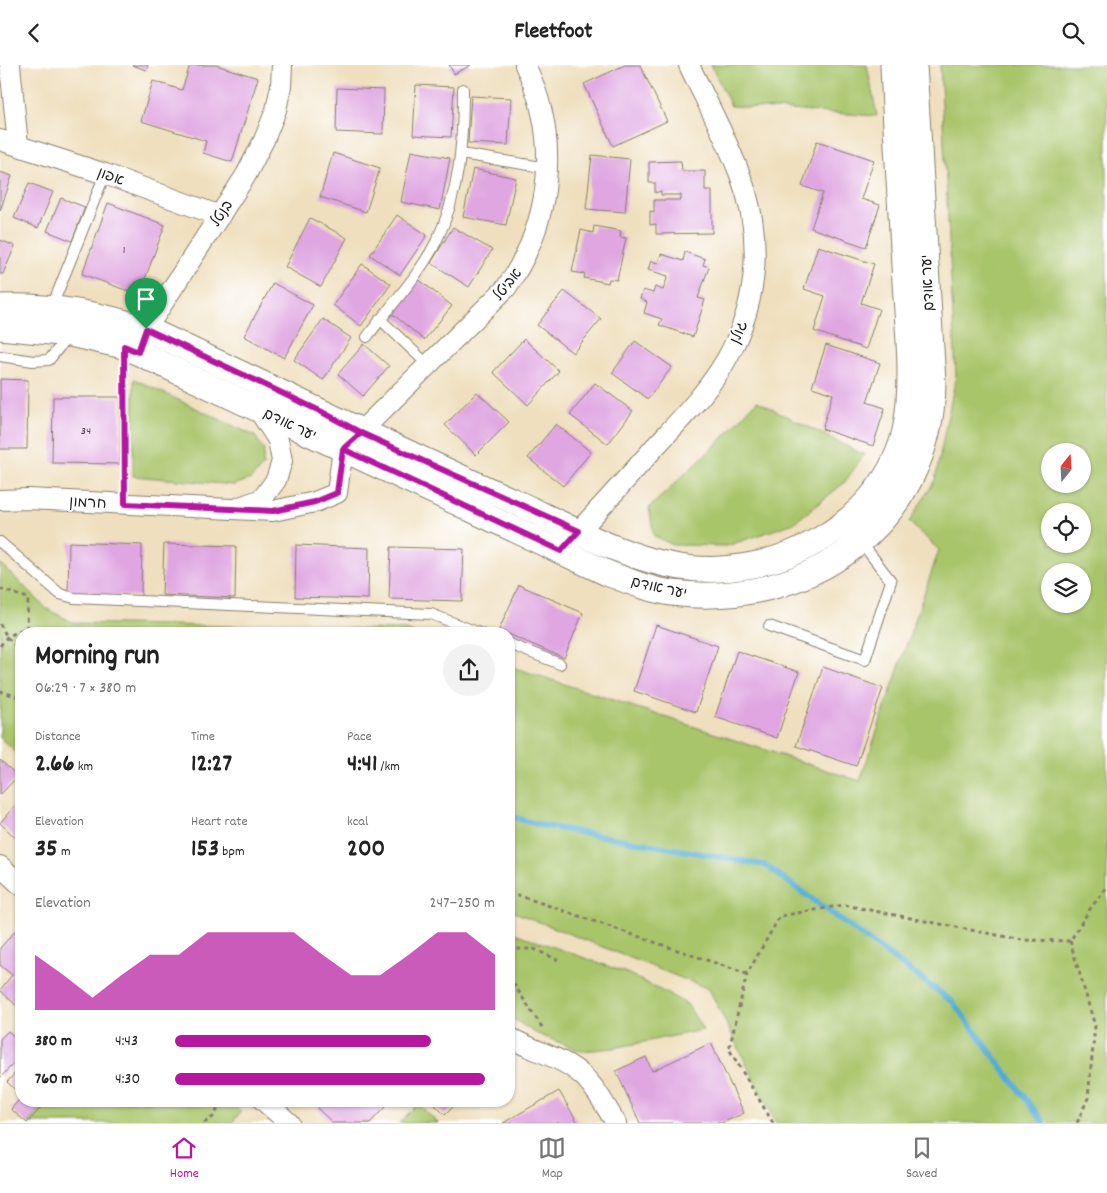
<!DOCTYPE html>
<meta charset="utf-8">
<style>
:root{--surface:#fff;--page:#f2f2f2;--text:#222;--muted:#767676;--line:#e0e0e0;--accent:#b5179e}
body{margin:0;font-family:Dekko,"Playpen Sans Hebrew",sans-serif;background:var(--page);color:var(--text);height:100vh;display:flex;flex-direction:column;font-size:19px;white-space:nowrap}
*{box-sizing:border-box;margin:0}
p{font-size:16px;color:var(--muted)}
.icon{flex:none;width:28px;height:28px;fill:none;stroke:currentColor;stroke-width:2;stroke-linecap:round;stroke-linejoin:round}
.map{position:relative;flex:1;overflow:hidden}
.drawer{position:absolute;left:15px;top:562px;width:500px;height:480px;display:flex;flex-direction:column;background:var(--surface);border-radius:20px;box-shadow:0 1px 4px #0004}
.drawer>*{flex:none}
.needle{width:32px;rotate:18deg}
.tools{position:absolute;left:1041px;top:378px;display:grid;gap:10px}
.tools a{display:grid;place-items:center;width:50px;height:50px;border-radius:50%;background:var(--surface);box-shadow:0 1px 4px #0004;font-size:25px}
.pin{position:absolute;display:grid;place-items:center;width:42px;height:42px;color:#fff;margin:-51px -21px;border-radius:50% 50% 50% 0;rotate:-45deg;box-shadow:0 0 5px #0007}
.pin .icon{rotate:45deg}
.round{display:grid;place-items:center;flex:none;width:52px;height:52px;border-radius:26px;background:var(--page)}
.headline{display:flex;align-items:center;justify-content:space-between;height:85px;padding:0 20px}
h1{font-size:28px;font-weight:700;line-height:38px}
.metrics{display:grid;grid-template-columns:repeat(3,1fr);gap:8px;height:85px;padding:5px 20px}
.metrics div{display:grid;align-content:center}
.metrics b{font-size:25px;font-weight:700}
.metrics small{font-size:14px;font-weight:400}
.metrics p{font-size:14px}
.chart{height:140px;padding:10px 20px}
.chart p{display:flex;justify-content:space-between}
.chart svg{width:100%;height:90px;margin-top:5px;fill:var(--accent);opacity:.7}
ul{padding:0 20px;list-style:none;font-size:16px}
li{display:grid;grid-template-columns:80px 60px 1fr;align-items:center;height:38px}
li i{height:12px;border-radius:6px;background:var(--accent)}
header{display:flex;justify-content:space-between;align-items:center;height:65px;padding:0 20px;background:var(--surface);font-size:22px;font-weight:700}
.menu{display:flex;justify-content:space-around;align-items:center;height:70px;border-top:1px solid var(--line);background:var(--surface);font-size:14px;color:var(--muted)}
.menu a{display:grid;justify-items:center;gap:2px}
.menu .selected{color:var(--accent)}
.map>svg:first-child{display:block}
.green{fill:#a9c56b;stroke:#627044;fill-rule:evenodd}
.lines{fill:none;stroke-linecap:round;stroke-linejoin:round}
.stream{stroke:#53acd0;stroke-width:6}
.building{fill:#dfa6e1}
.service-casing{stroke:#867e6d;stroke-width:12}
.minor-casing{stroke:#867e6d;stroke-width:22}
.tertiary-casing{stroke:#867e6d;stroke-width:27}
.path{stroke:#867e6d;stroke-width:3;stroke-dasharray:4 4;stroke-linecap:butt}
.service{stroke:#fff;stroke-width:10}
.minor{stroke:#fff;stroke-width:20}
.tertiary{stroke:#fff;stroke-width:25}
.route-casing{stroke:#fff;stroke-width:10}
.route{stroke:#b5179e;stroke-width:6}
.labels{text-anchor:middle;stroke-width:4;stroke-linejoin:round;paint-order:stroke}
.number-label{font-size:12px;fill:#4d3e4d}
.street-label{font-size:15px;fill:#1c1c1c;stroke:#fff}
</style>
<header><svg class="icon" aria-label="back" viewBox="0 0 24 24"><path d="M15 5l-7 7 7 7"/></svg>Fleetfoot<svg class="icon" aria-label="search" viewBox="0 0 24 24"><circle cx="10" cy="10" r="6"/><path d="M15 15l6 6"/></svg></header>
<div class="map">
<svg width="1107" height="1058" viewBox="0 0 1107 1058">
<rect width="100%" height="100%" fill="#fff"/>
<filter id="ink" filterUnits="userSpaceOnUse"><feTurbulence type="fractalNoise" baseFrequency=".02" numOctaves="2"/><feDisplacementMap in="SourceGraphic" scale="10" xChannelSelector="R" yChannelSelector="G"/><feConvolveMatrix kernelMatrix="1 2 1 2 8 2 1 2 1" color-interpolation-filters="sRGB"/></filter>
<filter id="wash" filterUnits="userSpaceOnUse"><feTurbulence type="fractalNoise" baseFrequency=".0096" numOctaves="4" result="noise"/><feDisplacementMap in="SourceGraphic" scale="20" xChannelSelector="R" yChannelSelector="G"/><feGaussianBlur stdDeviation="1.12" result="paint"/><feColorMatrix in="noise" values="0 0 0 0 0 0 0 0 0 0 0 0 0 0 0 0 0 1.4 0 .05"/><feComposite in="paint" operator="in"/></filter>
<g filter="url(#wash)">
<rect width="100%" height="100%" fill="#efdfbe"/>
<g class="green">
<polygon points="711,0 867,0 877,51 731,41"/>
<path d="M940,0H1107V1058H776L709,924L509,845V601L860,716L939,485L909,457L935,415L956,311ZM1050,386H1082V419H1050ZM1050,446H1082V479H1050ZM1082,506V539H1050V506Z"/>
<polygon points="134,314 255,371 264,385 263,401 251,414 234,420 133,411"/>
<polygon points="757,336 864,390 844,418 794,458 727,481 673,480 654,471 649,443 721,375"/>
<polygon points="0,498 47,544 74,558 407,565 415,569 21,569 21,692 0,673"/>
<polygon points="509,866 627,908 687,939 703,965 614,983 582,986 535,968 512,953 509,948"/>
<polygon points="48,1036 230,1036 241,1046 232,1058 28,1058"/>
<polygon points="418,1039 438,1058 399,1058"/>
</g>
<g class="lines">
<polyline class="stream" points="509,751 540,760 765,800 953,937 1044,1058"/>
</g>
<g id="blocks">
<g class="building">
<polygon points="132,0 148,0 146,5"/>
<polygon points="190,0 216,0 258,13 232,97 203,88 206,76 141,56 153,16 182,25"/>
<polygon points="449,0 471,0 454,9"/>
<polygon points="625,0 640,0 667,56 613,81 584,19"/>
<polygon points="416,20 454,22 451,72 413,70"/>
<polygon points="337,23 384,25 383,69 336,67"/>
<polygon points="471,31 511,33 508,80 468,78"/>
<polygon points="817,76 874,95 861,134 880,140 866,182 811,163 823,128 802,121"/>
<polygon points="411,86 450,93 440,145 401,137"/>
<polygon points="333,88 380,103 366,147 320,132"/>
<polygon points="592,90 630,94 625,147 586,144"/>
<polygon points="681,96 682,106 705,106 705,125 712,125 712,168 656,169 656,159 650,160 650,146 654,147 654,135 681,135 681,130 661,130 661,126 655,128 655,118 649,118 649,97"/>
<polygon points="473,104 516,113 506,160 463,152"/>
<polygon points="0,107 12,111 0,146"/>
<polygon points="29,118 53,127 38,163 14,153"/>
<polygon points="61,133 85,142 72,176 47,166"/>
<polygon points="108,138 165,160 139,230 82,209"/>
<polygon points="397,150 427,170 400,210 370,190"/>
<polygon points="310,153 347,173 321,222 285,202"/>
<polygon points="594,161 621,166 620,172 626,173 617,215 609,214 608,218 584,213 585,209 572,207 581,165 593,168"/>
<polygon points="453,162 492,185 469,222 431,198"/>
<polygon points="0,175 15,181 3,209 0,209"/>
<polygon points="818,181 874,199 861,238 879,244 866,284 814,266 825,231 804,224"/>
<polygon points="685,187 705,194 703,200 709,202 698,233 705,235 693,272 659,260 662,254 644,248 647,237 640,234 643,225 653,228 655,222 663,225 668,211 648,205 651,196 658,198 661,189 683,196"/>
<polygon points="362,199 391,219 361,261 333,240"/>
<polygon points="417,213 452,241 424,275 389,246"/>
<polygon points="273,218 313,240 284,293 244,271"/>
<polygon points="564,226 601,254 573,288 537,260"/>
<polygon points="323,254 351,273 323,315 294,295"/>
<polygon points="524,274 559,306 528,340 493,307"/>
<polygon points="635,276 672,302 648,334 612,308"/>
<polygon points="364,279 389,301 363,331 338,309"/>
<polygon points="826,280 880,298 867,337 885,343 873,381 822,364 833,329 812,322"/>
<polygon points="0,314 28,315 27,384 0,384"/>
<polygon points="595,318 633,346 608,379 570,350"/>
<polygon points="477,327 509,357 476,390 445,360"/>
<polygon points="53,332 120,332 120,399 52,398"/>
<polygon points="556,359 591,387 563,421 528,393"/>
<polygon points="69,477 142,480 141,531 68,529"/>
<polygon points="164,479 236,481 235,533 162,530"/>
<polygon points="296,480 369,483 368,534 295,532"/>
<polygon points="391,482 464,484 462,536 389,534"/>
<polygon points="519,520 583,548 564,593 499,565"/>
<polygon points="656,560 718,581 696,647 634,626"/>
<polygon points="737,586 799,607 777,673 715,652"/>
<polygon points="823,602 883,623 856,701 796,681"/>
<polygon points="0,695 18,711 0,730"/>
<polygon points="21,733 21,778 0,758"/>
<polygon points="16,865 21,870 21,945 0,925 12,910 0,900 0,883"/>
<polygon points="8,966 21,978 21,990 0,1013 0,974"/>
<polygon points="711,978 744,1048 722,1058 640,1058 616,1006 646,992 652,1006"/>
<polygon points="21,1002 21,1030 7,1017"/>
<polygon points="559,1026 578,1058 503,1058"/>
<polygon points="21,1033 21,1036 47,1036 27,1058 11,1044"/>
<polygon points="324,1036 379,1036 385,1042 370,1058 333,1058 317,1043"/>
<polygon points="431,1036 459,1036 445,1050"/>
</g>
</g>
</g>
<g filter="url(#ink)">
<use href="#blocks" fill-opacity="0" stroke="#867e6d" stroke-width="1"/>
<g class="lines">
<defs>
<g id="service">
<polyline points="461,89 548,103"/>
<polyline points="51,244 105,109"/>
<polyline points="380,254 428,300"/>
<path d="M367,272C390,241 419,211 436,177C460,128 463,77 463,24"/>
<polyline points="0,291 33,296 49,295 69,270"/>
<polyline points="0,477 60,529 74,533 431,549 482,569"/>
<polyline points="769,561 865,595 891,516 861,477"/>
<polyline points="509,579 560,599"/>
</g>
<g id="minor">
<polyline points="10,0 18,80"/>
<polyline points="0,75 105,109 220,151"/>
<polyline points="141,278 146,264 246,110 264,75 276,45 281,21 282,0"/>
<path d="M0,435L28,434L273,446L315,437L337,428L343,384L506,223C552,157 561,73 525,0"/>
<polyline points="240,442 262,434 276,415 282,396 278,375 258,344"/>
<path d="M568,478C597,446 626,415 654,383C677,358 702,333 720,305C758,246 765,175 740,110C726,72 706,36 689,0"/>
<polyline points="0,801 21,820"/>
<path d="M509,972C532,986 561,991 582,1010C596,1022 606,1043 616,1058"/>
<polyline points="264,1036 289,1058"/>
</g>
<g id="tertiary">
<path d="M0,242C49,240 100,249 146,264C269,321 389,381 513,436C565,460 623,493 680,502C774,517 887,459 906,361C914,314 908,265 905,218C901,145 896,73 893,0"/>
<path d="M0,262L70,269L124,281L607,508C628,516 650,525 672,528C808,545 932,459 933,317L914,0"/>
</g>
</defs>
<use href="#service" class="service-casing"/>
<use href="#minor" class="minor-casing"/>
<use href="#tertiary" class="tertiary-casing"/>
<g class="path">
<polyline points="124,307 125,418"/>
<polyline points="0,524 28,533 27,562 7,572 0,581"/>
<polyline points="0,559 7,572 21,587"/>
<polyline points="0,626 21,633"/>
<polyline points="509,827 747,909"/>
<polyline points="1070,876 1095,961 1088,1033 1077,1058"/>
<polyline points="509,895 513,884 534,884 558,895"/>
<polyline points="509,912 544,965"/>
<polyline points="204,1058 213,1052 222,1037 220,1036"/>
<polyline points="773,1058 729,984 747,909 780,851 844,840 1022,875 1070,876 1090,844 1107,822"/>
</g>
<use href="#service" class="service"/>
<use href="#minor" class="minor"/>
<use href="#tertiary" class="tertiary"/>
</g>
</g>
<g class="lines" filter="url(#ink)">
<defs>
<polyline id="route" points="146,264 138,287 124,281 125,439 273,446 315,437 337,428 343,384 361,368 579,466 561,486 343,384 361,368 320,346 146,264"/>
</defs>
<use href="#route" class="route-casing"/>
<use href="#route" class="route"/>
</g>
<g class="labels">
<g class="number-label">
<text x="124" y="188">1</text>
<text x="86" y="369">34</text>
</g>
<g class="street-label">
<text transform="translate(111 111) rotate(20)" y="5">אפון</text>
<text transform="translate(221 148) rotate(-57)" y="5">בנטל</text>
<text transform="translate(927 218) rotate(-93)" y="5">יער אודם</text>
<text transform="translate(507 219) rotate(-52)" y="5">אביטל</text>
<text transform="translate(738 267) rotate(-67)" y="5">גולן</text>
<text transform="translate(290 359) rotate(25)" y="5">יער אודם</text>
<text transform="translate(88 437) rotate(3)" y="5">חרמון</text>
<text transform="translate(659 522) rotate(13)" y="5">יער אודם</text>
</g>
</g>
</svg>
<div class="tools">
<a><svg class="needle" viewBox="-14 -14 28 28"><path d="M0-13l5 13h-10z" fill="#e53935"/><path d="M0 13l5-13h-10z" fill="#767676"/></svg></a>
<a><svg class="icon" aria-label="locate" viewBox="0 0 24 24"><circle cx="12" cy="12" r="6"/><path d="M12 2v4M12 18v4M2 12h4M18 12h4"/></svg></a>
<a><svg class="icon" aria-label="layers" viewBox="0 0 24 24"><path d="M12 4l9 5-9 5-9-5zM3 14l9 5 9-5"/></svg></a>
</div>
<div class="pin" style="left:146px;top:264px;background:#1e9e55"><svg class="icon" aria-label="arrive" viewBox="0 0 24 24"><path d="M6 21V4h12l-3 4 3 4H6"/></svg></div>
<section class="drawer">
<div class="headline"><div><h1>Morning run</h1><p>06:29 · 7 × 380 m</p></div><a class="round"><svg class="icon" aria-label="share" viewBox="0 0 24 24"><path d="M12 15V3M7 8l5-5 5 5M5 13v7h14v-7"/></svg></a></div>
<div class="metrics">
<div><p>Distance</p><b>2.66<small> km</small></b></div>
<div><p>Time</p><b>12:27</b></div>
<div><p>Pace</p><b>4:41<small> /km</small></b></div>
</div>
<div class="metrics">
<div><p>Elevation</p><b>35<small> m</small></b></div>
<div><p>Heart rate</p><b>153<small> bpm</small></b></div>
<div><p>kcal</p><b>200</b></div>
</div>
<div class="chart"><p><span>Elevation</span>247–250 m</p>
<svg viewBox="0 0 160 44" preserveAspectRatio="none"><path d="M0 44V17L10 27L20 38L30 27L40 17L50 17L60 6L70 6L80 6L90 6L100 17L110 27L120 27L130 17L140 6L150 6L160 17V44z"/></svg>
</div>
<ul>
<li><b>380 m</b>4:43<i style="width:80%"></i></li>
<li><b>760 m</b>4:30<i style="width:97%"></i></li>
</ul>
</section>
</div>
<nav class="menu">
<a class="selected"><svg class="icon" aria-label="home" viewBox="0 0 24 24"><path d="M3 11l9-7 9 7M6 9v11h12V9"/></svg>Home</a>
<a><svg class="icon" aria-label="map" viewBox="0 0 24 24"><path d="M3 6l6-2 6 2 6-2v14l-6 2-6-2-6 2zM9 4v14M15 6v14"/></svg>Map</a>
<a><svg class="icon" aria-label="saved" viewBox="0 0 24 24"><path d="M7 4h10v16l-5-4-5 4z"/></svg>Saved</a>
</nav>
